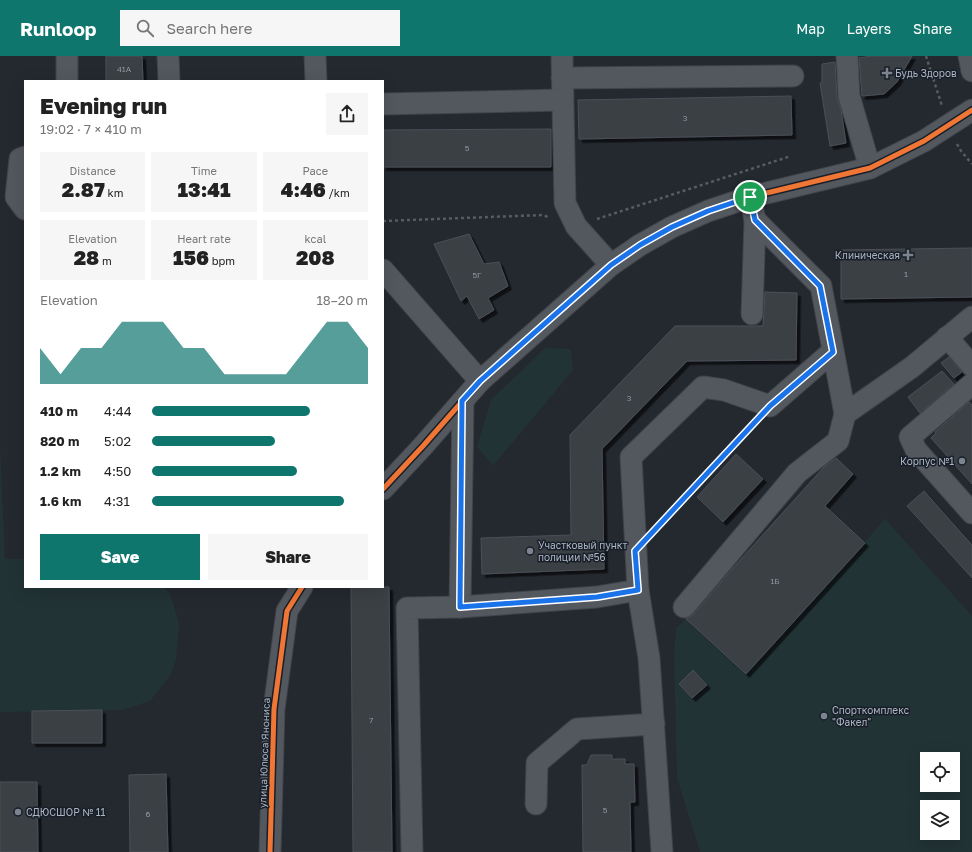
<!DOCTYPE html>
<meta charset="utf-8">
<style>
:root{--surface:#fff;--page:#f6f6f6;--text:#222;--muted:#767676;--accent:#0f766e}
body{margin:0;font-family:"Golos Text",sans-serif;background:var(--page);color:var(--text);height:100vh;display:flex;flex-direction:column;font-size:15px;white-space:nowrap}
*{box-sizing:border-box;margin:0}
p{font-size:13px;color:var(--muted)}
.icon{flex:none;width:22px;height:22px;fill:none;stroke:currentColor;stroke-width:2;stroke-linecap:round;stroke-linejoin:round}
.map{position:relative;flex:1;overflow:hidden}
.details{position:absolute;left:24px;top:24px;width:360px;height:508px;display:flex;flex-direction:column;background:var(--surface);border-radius:0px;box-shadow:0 4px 16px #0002}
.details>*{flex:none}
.buttons{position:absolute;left:920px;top:696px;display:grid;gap:8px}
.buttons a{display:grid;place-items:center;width:40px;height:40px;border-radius:0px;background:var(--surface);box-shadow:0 4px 16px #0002;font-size:20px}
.pin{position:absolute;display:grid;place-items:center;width:34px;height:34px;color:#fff;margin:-17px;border:2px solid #fff;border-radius:50%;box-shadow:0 1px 4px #0007}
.round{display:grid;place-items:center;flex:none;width:42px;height:42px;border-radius:0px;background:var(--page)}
.head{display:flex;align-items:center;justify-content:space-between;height:68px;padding:0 16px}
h1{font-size:22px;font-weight:800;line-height:30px}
.metrics{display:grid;grid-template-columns:repeat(3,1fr);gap:6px;height:68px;padding:4px 16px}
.metrics div{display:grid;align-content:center;border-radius:0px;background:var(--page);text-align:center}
.metrics b{font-size:20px;font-weight:800}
.metrics small{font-size:11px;font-weight:400}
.metrics p{font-size:11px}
.chart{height:112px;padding:8px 16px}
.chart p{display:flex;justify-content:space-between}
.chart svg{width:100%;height:72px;margin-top:4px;fill:var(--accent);opacity:.7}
.cta{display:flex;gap:8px;margin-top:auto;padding:8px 16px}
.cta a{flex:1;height:46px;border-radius:0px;background:var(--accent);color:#fff;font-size:16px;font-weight:800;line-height:46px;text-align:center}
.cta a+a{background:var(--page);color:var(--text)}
ul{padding:0 16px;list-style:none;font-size:13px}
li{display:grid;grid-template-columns:64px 48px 1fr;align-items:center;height:30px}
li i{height:10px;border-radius:5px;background:var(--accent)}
header{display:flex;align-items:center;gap:24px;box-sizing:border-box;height:56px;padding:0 20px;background:var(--accent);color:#fff}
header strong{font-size:19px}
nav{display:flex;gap:22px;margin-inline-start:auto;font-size:14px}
.search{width:280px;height:36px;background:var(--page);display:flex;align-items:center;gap:10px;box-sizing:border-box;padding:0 14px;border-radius:0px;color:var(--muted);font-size:15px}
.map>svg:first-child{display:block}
.green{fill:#223335;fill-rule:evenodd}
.building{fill:#3b3f44;stroke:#4b5058;filter:url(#shadow)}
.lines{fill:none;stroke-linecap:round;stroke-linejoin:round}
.minor-casing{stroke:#404348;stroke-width:23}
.path{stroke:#565c61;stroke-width:2.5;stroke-dasharray:3 3;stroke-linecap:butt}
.minor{stroke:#53575e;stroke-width:21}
.cycleway-casing{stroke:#181f29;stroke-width:8}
.cycleway{stroke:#f07635;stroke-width:5}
.route-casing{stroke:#fff;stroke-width:8}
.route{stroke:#1a73e8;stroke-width:5}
.poi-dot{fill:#7c848f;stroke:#181f29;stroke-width:1.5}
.labels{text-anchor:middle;stroke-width:3;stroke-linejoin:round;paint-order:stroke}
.number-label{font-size:8px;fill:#9098a2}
.poi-label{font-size:10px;fill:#acb5c2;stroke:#181f29;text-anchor:start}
.street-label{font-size:10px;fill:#acb5c2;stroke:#181f29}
</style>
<header>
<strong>Runloop</strong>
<div class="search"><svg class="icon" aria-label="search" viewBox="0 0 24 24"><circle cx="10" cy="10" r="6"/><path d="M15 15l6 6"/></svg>Search here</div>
<nav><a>Map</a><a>Layers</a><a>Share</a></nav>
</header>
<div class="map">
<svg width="972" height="796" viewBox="0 0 972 796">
<defs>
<filter id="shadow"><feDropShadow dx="3.5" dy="3.5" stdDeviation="0" flood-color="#0009"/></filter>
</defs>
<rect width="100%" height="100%" fill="#24292f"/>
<g class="green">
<polygon points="545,292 571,293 573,314 493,410 477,391 491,344"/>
<polygon points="0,390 5,503 25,503 25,531 163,531 170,538 179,567 176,604 170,620 150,645 123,654 0,656"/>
<path d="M885,463L972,560V796H700L677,722L674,599L676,572L686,563L746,618ZM927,703H953V729H927ZM927,751H953V777H927Z"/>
</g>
<g class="building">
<polygon points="106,0 142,0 143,25 106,25"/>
<polygon points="871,0 912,0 897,26 884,38 862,40 859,2"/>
<polygon points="835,6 837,41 841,54 846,87 830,90 820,27 822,27 822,8"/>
<polygon points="791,40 792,79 579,83 578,44"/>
<polygon points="551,73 551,111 383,111 383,74"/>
<polygon points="469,178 484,208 499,206 508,230 488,242 494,254 479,263 467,240 461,245 434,188"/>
<polygon points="972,192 972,241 841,243 841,194"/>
<polygon points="765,236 797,237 796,304 687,305 602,393 604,513 482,518 481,482 571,479 570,379 675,270 763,270"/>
<polygon points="949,301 962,316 954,322 941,307"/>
<polygon points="942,315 954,328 920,357 908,341"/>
<polygon points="969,346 972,349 972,428 931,382 936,377 935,376"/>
<polygon points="736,398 763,423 723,466 697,441"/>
<polygon points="836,402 853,418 825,450 865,487 746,618 686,563 693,559 732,513 824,411"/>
<polygon points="924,435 972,489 972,522 907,450"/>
<polygon points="351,531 389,531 392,796 353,796"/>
<polygon points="693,614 707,629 692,642 679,628"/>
<polygon points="102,654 102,687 32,687 32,655"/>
<polygon points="591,699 612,699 612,703 625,703 625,708 634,708 635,746 630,746 631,796 583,796 582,709 587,709"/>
<polygon points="166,718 168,796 130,796 129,719"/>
<polygon points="0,726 37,726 38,796 0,796"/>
</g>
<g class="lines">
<defs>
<g id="minor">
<polyline points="67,0 67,25"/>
<polyline points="168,0 169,25"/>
<polyline points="315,0 316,25"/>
<polyline points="562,0 565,147 576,170 611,209"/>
<polyline points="847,0 849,40 870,112"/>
<polyline points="969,0 972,15"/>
<polyline points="562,22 793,20"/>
<polyline points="383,48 562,44"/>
<polyline points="25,101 20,103 16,141 25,153"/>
<polyline points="750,141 755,164 821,230 845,358 912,311 972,261"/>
<polyline points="383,214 480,325"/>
<polyline points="752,258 755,164"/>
<polyline points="947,281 972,310"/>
<polyline points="972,328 910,381 916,394 972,457"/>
<polyline points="383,433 423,390 480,325 611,209 640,189 672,171 708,155 750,141 870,112 924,85 972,54"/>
<polyline points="460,551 597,541 638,534"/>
<polyline points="684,551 797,417 838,385 845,358"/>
<polyline points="536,748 537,707 577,673 654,668"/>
<polyline points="270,796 274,653 287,555 302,531"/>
<polyline points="412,796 407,552 460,551 463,345"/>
<polyline points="662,796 649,602 638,534 631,401 703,331 724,334 770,350 833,295"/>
</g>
</defs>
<use href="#minor" class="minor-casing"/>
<g class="path">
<polyline points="926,0 942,50"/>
<polyline points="957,88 961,95 972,108"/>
<polyline points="597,163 791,100"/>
<polyline points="383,165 543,159 548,161"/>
<polyline points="656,473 754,366"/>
</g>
<use href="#minor" class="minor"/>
<defs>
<g id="cycleway">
<polyline points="383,433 423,390 480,325 611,209 640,189 672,171 708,155 750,141 870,112 924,85 972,54"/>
<polyline points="270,796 274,653 287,555 302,531"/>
</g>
</defs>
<use href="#cycleway" class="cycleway-casing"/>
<use href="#cycleway" class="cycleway"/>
</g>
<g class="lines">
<defs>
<polygon id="route" points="750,141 755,164 820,230 833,296 770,350 635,495 638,534 597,541 460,551 462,345 480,325 611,209 640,189 672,171 708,155"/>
</defs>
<use href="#route" class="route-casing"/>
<use href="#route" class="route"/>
</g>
<g class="poi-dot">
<path d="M885 11h4v4h4v4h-4v4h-4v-4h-4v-4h4z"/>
<path d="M906 193h4v4h4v4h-4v4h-4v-4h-4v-4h4z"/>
<circle cx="962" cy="405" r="4"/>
<circle cx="530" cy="495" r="4"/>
<circle cx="824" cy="660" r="4"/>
<circle cx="18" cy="756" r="4"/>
</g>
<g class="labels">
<g class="number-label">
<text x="124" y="16">41А</text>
<text x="685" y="65">3</text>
<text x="467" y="95">5</text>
<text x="906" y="221">1</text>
<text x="477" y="222">5Г</text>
<text x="629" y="345">3</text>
<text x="775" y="528">1Б</text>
<text x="371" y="667">7</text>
<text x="605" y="757">5</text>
<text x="148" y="761">6</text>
</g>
<g class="poi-label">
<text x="895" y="21">Будь Здоров</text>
<text x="900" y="203" text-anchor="end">Клиническая</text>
<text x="954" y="409" text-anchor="end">Корпус №1</text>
<text x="538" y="493">Участковый пункт<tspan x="538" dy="12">полиции №56</tspan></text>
<text x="832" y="658">Спорткомплекс<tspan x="832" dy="12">"Факел"</tspan></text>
<text x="26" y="760">СДЮСШОР № 11</text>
</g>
<g class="street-label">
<text transform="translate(264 697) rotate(-88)" y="4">улица Юлюса Янониса</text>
</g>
</g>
</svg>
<div class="buttons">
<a><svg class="icon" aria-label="locate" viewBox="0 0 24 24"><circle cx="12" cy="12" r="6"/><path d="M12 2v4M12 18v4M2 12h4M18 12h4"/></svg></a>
<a><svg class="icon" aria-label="layers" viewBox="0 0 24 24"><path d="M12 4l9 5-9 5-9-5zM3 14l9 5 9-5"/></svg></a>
</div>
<div class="pin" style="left:750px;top:141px;background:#1e9e55"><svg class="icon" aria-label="arrive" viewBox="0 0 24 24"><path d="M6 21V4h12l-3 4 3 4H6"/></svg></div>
<section class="details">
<div class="head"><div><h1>Evening run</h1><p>19:02 · 7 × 410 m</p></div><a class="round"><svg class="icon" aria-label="share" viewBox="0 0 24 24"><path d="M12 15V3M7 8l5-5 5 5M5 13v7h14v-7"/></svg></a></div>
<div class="metrics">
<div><p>Distance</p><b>2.87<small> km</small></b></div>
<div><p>Time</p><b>13:41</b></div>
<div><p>Pace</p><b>4:46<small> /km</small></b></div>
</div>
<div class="metrics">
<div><p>Elevation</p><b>28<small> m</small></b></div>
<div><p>Heart rate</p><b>156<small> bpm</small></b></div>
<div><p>kcal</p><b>208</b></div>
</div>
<div class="chart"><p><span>Elevation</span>18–20 m</p>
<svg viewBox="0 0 160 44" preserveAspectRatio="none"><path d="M0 44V22L10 38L20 22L30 22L40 6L50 6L60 6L70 22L80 22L90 38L100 38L110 38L120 38L130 22L140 6L150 6L160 22V44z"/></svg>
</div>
<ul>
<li><b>410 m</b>4:44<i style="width:73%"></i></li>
<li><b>820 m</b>5:02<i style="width:57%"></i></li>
<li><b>1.2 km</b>4:50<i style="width:67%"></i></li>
<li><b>1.6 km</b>4:31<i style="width:89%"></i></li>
</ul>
<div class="cta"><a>Save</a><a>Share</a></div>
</section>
</div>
